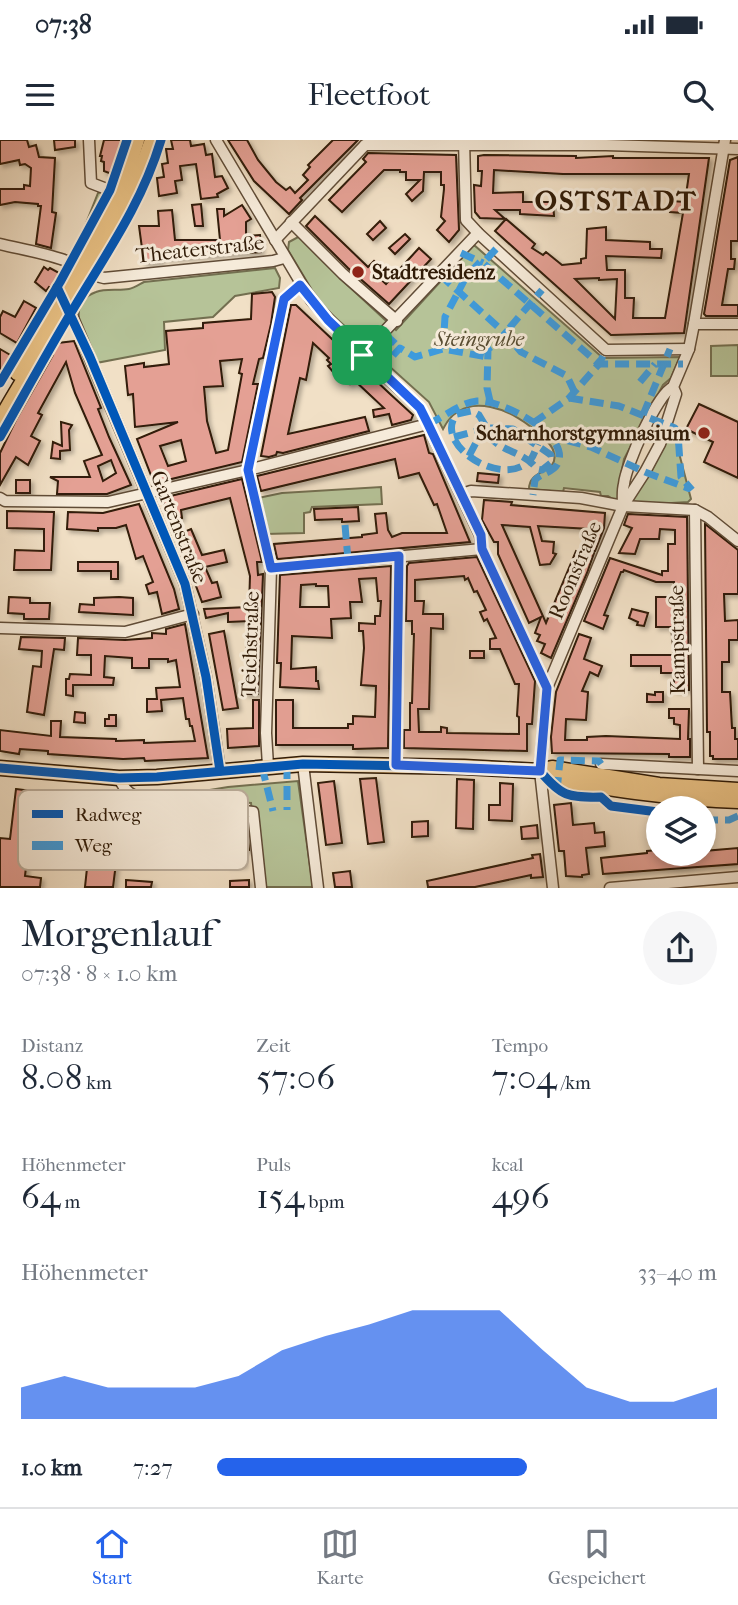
<!DOCTYPE html>
<html lang="de">
<meta charset="utf-8">
<style>
:root{--surface:#fff;--page:#f6f6f7;--text:#1f2937;--muted:#747a83;--line:#e0e1e3;--accent:#2563eb}
body{margin:0;font-family:"IM FELL French Canon",serif;background:var(--page);color:var(--text);height:100vh;display:flex;flex-direction:column;font-size:26px;white-space:nowrap}
*{box-sizing:border-box;margin:0}
p{font-size:23px;color:var(--muted)}
.icon{flex:none;width:38px;height:38px;fill:none;stroke:currentColor;stroke-width:2;stroke-linecap:round;stroke-linejoin:round}
.map{position:relative;height:748px;overflow:hidden}
.sheet{display:flex;flex-direction:column;background:var(--surface);flex:1}
.sheet>*{flex:none}
.controls{position:absolute;left:646px;top:656px;display:grid;gap:14px}
.controls a{display:grid;place-items:center;width:70px;height:70px;border-radius:50%;background:var(--surface);box-shadow:0 4px 10px #0003;font-size:35px}
.pin{position:absolute;display:grid;place-items:center;width:60px;height:60px;color:#fff;margin:-30px;border-radius:14px;box-shadow:0 4px 10px #0006}
.round{display:grid;place-items:center;flex:none;width:74px;height:74px;border-radius:37px;background:var(--page)}
.summary{display:flex;align-items:center;justify-content:space-between;height:119px;padding:0 21px}
h1{font-size:38px;font-weight:600;line-height:52px}
.metrics{display:grid;grid-template-columns:repeat(3,1fr);gap:10px;height:119px;padding:7px 21px}
.metrics div{display:grid;align-content:center}
.metrics b{font-size:35px;font-weight:600}
.metrics small{font-size:19px;font-weight:400}
.metrics p{font-size:19px}
.chart{height:196px;padding:14px 21px}
.chart p{display:flex;justify-content:space-between}
.chart svg{width:100%;height:126px;margin-top:7px;fill:var(--accent);opacity:.7}
ul{padding:0 21px;list-style:none;font-size:23px}
li{display:grid;grid-template-columns:112px 84px 1fr;align-items:center;height:52px}
li i{height:18px;border-radius:9px;background:var(--accent)}
.status{display:flex;justify-content:space-between;align-items:center;height:49px;padding:0 35px;background:var(--surface);direction:ltr}
.status svg{height:19px;fill:currentColor}
header{display:flex;justify-content:space-between;align-items:center;height:91px;padding:0 21px;background:var(--surface);font-size:32px;font-weight:600}
.dock{display:flex;justify-content:space-around;align-items:center;height:98px;border-top:2px solid var(--line);background:var(--surface);font-size:19px;color:var(--muted)}
.dock a{display:grid;justify-items:center;gap:4px}
.dock .on{color:var(--accent)}
.map>svg:first-child{display:block}
.green{fill:#b6c398;stroke:#736f50;stroke-width:2}
.building{fill:#e4a094;stroke:#301b07;stroke-width:2;fill-rule:evenodd;filter:url(#shadow)}
.lines{fill:none;stroke-linecap:round;stroke-linejoin:round}
.minor-casing{stroke:#604c37;stroke-width:13}
.major-casing{stroke:#301b07;stroke-width:17}
.minor{stroke:#f6ebda;stroke-width:10}
.major{stroke:#e8c083;stroke-width:14}
.quiet{stroke:#3e9bdd;stroke-width:7;stroke-dasharray:14 7;stroke-linecap:butt}
.cycleway-casing{stroke:#f6ebda;stroke-width:13}
.cycleway{stroke:#0057b8;stroke-width:9}
.route-casing{stroke:#fff;stroke-width:14}
.route{stroke:#2563eb;stroke-width:9}
.poi-dot{fill:#8f2418;stroke:#f6ebda;stroke-width:2.5}
.labels{text-anchor:middle;stroke-width:6;stroke-linejoin:round;paint-order:stroke}
.street-label{font-size:21px;fill:#301b07;stroke:#f6ebda}
.poi-label{font-size:21px;font-weight:bold;fill:#301b07;stroke:#f6ebda;text-anchor:start}
.park-label{font-size:21px;font-style:italic;fill:#584d32;stroke:#f6ebda}
.district-label{font-size:28px;font-weight:bold;letter-spacing:2px;fill:#301b07;stroke:#f6ebda}
.key{fill:#f6ebda;stroke:#bbad9b;stroke-width:2}
.key-label{font-size:19px;fill:#301b07}
</style>
<div class="status"><b>07:38</b><svg viewBox="0 0 49 12"><path d="M0 12V9h3v3zM5 12V6h3v6zM10 12V3h3v9zM15 12V0h3v12zM26 1h20v11H26zM47 4h2v5h-2z"/></svg></div>
<header><svg class="icon" aria-label="menu" viewBox="0 0 24 24"><path d="M4 6h16M4 12h16M4 18h16"/></svg>Fleetfoot<svg class="icon" aria-label="search" viewBox="0 0 24 24"><circle cx="10" cy="10" r="6"/><path d="M15 15l6 6"/></svg></header>
<div class="map">
<svg width="738" height="748" viewBox="0 0 738 748">
<defs>
<filter id="shadow"><feDropShadow dx="3" dy="3" stdDeviation="2" flood-color="#0004"/></filter>
</defs>
<rect width="100%" height="100%" fill="#f1e0c6"/>
<filter id="stains"><feTurbulence type="fractalNoise" baseFrequency=".00286" numOctaves="4"/><feColorMatrix values="0 0 0 0 .2 0 0 0 0 .09 0 0 0 0 .02 0 0 0 .5 -.17"/></filter>
<radialGradient id="worn" r=".72"><stop offset=".6" stop-color="#630" stop-opacity="0"/><stop offset="1" stop-color="#630" stop-opacity=".3"/></radialGradient>
<g class="green">
<polygon points="102,52 106,55 88,87 85,86 98,53"/>
<path d="M300,96L341,139L396,190L474,105L603,218L680,217L671,238L663,245L624,319L618,350L623,365L649,335L673,290L691,359L688,362L623,366L608,356H601L600,352L564,348L563,352L529,349C529,328 559,334 554,313C553,306 546,300 541,296C516,270 464,247 443,289L429,262L328,171L312,150L288,110L289,102Z"/>
<path d="M275,128L280,138L279,148L235,156L213,177L164,182L165,210L96,223C87,203 62,164 96,152C106,148 119,151 129,149C134,148 140,144 144,142Z"/>
<polygon points="738,205 738,236 711,236 711,206"/>
<polygon points="381,347 382,364 312,367 310,372 304,373 304,393 266,394 258,358 282,353"/>
<polygon points="298,641 313,747 260,747 251,663 167,657 228,647"/>
</g>
<g class="building">
<polygon points="0,0 27,0 29,7 36,5 39,17 55,18 52,72 56,73 51,108 36,104 41,66 38,66 38,64 15,62 0,65 0,49 24,49 24,45 30,46 31,28 25,24 20,25 19,20 0,24"/>
<polygon points="54,0 75,0 75,7 55,10"/>
<polygon points="104,0 125,0 116,30 109,33 104,31 104,22 101,21 102,16 100,16"/>
<polygon points="171,0 190,0 191,6 204,4 206,15 212,14 215,37 222,36 228,48 217,54 218,57 201,59 196,24 180,26 182,40 175,41 177,53 159,56 157,38 164,37 162,24 168,23 166,9 173,9"/>
<polygon points="228,0 247,0 258,20 276,42 286,50 290,47 295,53 308,40 303,35 310,27 308,25 333,0 358,0 300,58 302,60 289,74 254,41"/>
<polygon points="368,13 456,15 459,90 449,102 437,90 445,81 441,77 444,49 444,45 441,45 441,32 424,32 423,51 412,61 406,54 420,40 406,40 406,32 400,32 400,30 384,30 342,72 329,60 366,22 363,19"/>
<path d="M484,15L576,16V18L613,16V18H709L684,193L611,195L495,91L506,79L535,104L532,108L543,115L546,112L562,125L581,123V119L586,118L587,89L606,87V100L650,102V109H662L661,118L606,116L607,130H625V158H634L633,178H665L683,73L670,72L671,61L685,62L689,34H563L494,30L493,53L523,52V62H553L554,76L520,74V70H495L505,79L480,78L475,72L474,45L481,46L482,31H478V16ZM599,138V140L617,139L615,179L575,139Z"/>
<polygon points="738,17 738,101 731,101 731,119 735,119 734,129 728,129 722,165 738,165 738,176 706,176 704,174 707,157 730,20"/>
<polygon points="201,64 203,86 195,86 192,65"/>
<polygon points="242,65 251,79 246,82 246,96 260,95 261,112 160,119 160,122 144,123 139,86 159,86 158,71 172,70 175,100 220,100 217,69 224,69 224,76"/>
<polygon points="315,76 368,127 374,121 381,128 375,134 386,144 419,108 431,119 389,164 348,128 306,86"/>
<polygon points="380,81 386,88 373,100 367,94"/>
<polygon points="405,94 410,99 395,114 389,108"/>
<polygon points="44,127 48,130 50,128 61,134 52,148 49,147 46,151 35,142"/>
<path d="M272,152L275,157L271,184L263,218L259,219L253,244H258L242,322L159,342L157,337L154,343L137,299L178,282L135,287L133,254L128,255L125,226L144,223V227L169,224L166,191L203,188V183L251,179L252,154ZM242,219L239,233L242,234L228,310L216,313L207,281L204,247L223,246L220,221ZM181,300L186,321L168,326L160,306Z"/>
<polygon points="24,161 36,168 17,203 0,193 0,177 3,171 15,177"/>
<polygon points="291,165 296,165 389,253 413,275 411,280 392,285 389,274 374,277 373,270 384,268 354,240 350,244 343,237 340,240 328,226 331,224 327,220 329,218 313,203 306,240 300,238 288,294 365,277 369,291 283,313 277,312 276,315 269,317 261,316"/>
<path d="M74,201L101,268L98,269L109,297L131,345L107,354H57L58,341L50,337H90L84,321L102,315L75,253L66,222L38,273L42,275L31,296L40,301L28,325L16,317L0,345V313L16,280L53,215L51,213L58,203ZM111,320L116,333L103,341L98,326Z"/>
<polygon points="0,209 12,216 0,237"/>
<polygon points="699,264 738,282 738,338 704,322 713,302 686,289"/>
<polygon points="61,282 72,285 69,290 70,310 60,311 60,319 51,318 53,302 62,306"/>
<polygon points="424,295 429,313 433,314 470,402 278,419 277,418 274,404 362,397 362,395 377,393 375,374 386,373 388,390 392,397 402,393 447,393 437,364 434,365 419,333 399,338 395,319 261,351 257,336"/>
<polygon points="478,333 499,335 498,343 477,341"/>
<polygon points="242,339 262,422 257,422 258,435 263,434 258,554 245,554 245,536 248,537 246,498 250,498 250,481 228,482 228,473 206,478 204,469 249,467 250,436 230,358 181,370 182,378 170,381 162,358"/>
<rect x="16" y="340" width="14" height="13"/>
<path d="M484,360L512,362L511,365L605,373L604,388L595,411H592L594,413L587,433L551,518L541,513L545,504L537,501L540,495L535,493L541,477L529,483L498,414V402H494L482,380ZM502,385L530,387L540,425L550,424L556,414L553,413L554,402L542,401L538,386L590,389L580,413L576,411L546,483Z"/>
<polygon points="139,364 174,449 179,469 162,474 157,452 149,454 146,445 153,442 143,416 136,419 126,385 116,388 98,388 98,391 67,389 68,372 103,373"/>
<polygon points="358,367 359,381 342,382 342,379 315,380 314,369"/>
<polygon points="7,371 54,372 51,430 14,430 15,410 44,411 44,389 7,388"/>
<polygon points="628,374 687,377 689,550 674,550 674,533 661,533 661,526 631,526 631,515 674,515 671,487 656,487 656,457 674,457 674,442 656,442 624,430 623,432 621,432 604,475 608,476 603,489 584,481 610,418 662,435 662,431 668,431 668,404 675,404 675,390 660,389 659,399 640,399 635,414 619,413 632,388 624,385"/>
<polygon points="705,384 738,410 738,454 724,454 725,481 738,480 738,500 729,500 729,522 722,522 722,552 730,552 732,588 735,588 735,599 738,599 738,619 713,619 713,616 710,616 710,592 707,592"/>
<polygon points="191,389 202,415 224,410 227,422 205,427 212,443 217,442 221,457 202,462 177,395"/>
<path d="M477,417L535,541L532,584H527V611L404,608V590H410V563H412L414,494H412V481H406L407,426L409,423ZM464,436L465,440L468,438L474,452L477,451L486,470L480,472L484,481L487,479L496,498L490,499V509H500L515,544H519L517,576L519,577V594L447,593V588L441,587V592H419L418,569H429L431,488L443,489V474H423L424,461H415V440Z"/>
<polygon points="78,422 118,422 118,439 111,439 111,431 78,431"/>
<path d="M391,426L388,608L353,609V605H276V560H293V588H348V584H353V576L375,577L376,546L361,545L364,508L363,491H359V483L375,484V476H380L381,461H378L376,438L359,439L362,462H350L351,478L331,479L332,498L292,496L291,529L316,527V541H318L319,549L280,547L281,523H277L280,435ZM316,444V446H328L329,467H300L301,445Z"/>
<polygon points="9,457 30,458 30,463 50,463 49,479 24,479 24,474 8,473"/>
<polygon points="119,457 133,458 133,475 79,472 80,464 94,465 94,458"/>
<polygon points="632,469 648,473 644,486 637,485 638,482 629,478"/>
<polygon points="185,484 208,618 145,621 144,618 123,619 48,614 48,611 20,609 19,614 0,611 0,590 51,596 51,581 61,581 60,597 116,599 116,601 144,600 144,603 195,601 192,586 190,586 189,579 186,579 183,558 161,560 162,571 147,572 147,559 157,559 156,548 180,547 176,520 168,522 168,519 149,519 149,528 132,528 132,518 105,516 104,537 114,538 113,545 73,545 73,556 66,555 66,539 69,539 70,534 91,535 91,515 77,515 78,498 125,500 152,498 152,493 166,494 166,489"/>
<polygon points="224,491 238,568 223,570 209,494"/>
<polygon points="579,494 591,498 584,519 602,526 598,536 590,532 582,551 588,552 586,580 566,579 565,600 587,600 587,597 606,596 680,599 680,585 674,584 674,578 669,578 669,569 689,569 688,599 690,599 690,617 669,617 669,614 552,613 551,597 556,552"/>
<polygon points="21,497 65,498 64,510 54,509 44,575 27,572 33,526 41,527 42,511 19,509"/>
<rect x="470" y="511" width="14" height="7"/>
<polygon points="655,552 663,552 663,562 647,562 647,554 655,555"/>
<polygon points="253,560 259,560 259,606 228,608 227,589 253,588"/>
<polygon points="75,572 85,573 85,583 74,582"/>
<polygon points="109,575 116,575 116,586 105,586 105,579 109,579"/>
<polygon points="376,638 384,702 368,704 360,639"/>
<polygon points="457,639 474,640 473,689 456,688"/>
<polygon points="334,641 342,703 326,705 318,643"/>
<polygon points="500,643 513,644 512,681 489,680 489,665 500,665"/>
<polygon points="16,649 102,660 103,655 124,658 113,747 85,747 90,700 99,701 101,682 26,673 23,700 29,701 25,736 41,738 40,747 0,747 0,698 10,699"/>
<polygon points="571,663 573,685 594,683 595,693 604,692 605,706 586,708 589,734 582,735 582,737 566,736 564,711 559,711 554,665"/>
<polygon points="229,677 246,682 249,710 244,711 244,725 227,725 227,709 242,708 241,694 227,691"/>
<polygon points="428,681 428,696 412,697 412,682"/>
<polygon points="537,685 538,698 522,699 521,687"/>
<polygon points="738,708 738,724 603,734 601,718 647,713 647,711 658,710 658,714 704,714 704,711"/>
<polygon points="540,714 543,737 531,738 531,735 475,747 428,747 427,741 533,718 532,715"/>
<polygon points="350,731 352,747 335,747 333,733"/>
<polygon points="126,740 152,742 151,747 126,747"/>
<polygon points="249,740 249,747 230,747 230,741"/>
</g>
<g class="lines">
<defs>
<g id="minor">
<polyline points="89,0 91,43 117,53"/>
<polyline points="216,0 311,160 362,215 420,268 480,395 482,409 547,548"/>
<polyline points="464,0 466,80 478,93 606,210 689,209"/>
<polyline points="365,5 606,5 738,9"/>
<polyline points="291,82 343,134 397,181"/>
<polyline points="275,100 365,5"/>
<path d="M0,104C21,109 44,113 64,120C79,124 89,135 104,138L273,121L284,118"/>
<polyline points="66,169 71,173 185,444 206,537 220,631"/>
<polyline points="694,184 738,184"/>
<polyline points="362,215 478,93"/>
<polyline points="462,354 471,351 581,358 623,366 695,370 708,377 738,401"/>
<polyline points="0,358 5,361 108,362 248,330 428,284"/>
<path d="M623,366C623,359 622,351 624,344C626,325 657,254 673,247"/>
<polyline points="695,370 698,629"/>
<polyline points="271,428 482,409"/>
<polyline points="0,488 125,492 193,474"/>
<polyline points="303,624 318,748"/>
<polyline points="601,624 738,631"/>
<polyline points="396,625 399,416"/>
<polyline points="268,626 266,593 271,428 248,330 284,159 300,145"/>
<path d="M119,638C125,652 131,655 146,660L253,672L261,748"/>
<polyline points="553,748 540,631 547,548 623,366 645,332 660,304 676,254 673,247 689,209 694,184 725,0"/>
<polyline points="610,748 738,737"/>
</g>
<g id="major">
<path d="M17,233C60,158 113,83 137,0"/>
<path d="M0,280C52,188 117,101 152,0"/>
<polyline points="0,628 119,638 157,637 303,624 464,627 540,631 552,628 659,645 738,650"/>
<path d="M540,631L551,639C613,649 675,659 738,661"/>
</g>
</defs>
<use href="#minor" class="minor-casing"/>
<use href="#major" class="major-casing"/>
<use href="#minor" class="minor"/>
<use href="#major" class="major"/>
<g class="quiet">
<polyline points="496,109 483,123 599,224 683,224"/>
<polyline points="461,113 483,123"/>
<polyline points="440,135 505,193 521,212 567,236 574,251"/>
<polyline points="385,194 400,208"/>
<polyline points="443,209 445,177 466,137 480,122"/>
<polyline points="379,231 400,208 415,217 443,209 487,217"/>
<polyline points="640,242 655,224"/>
<polyline points="569,258 619,266 675,288 678,294 681,337 692,350"/>
<polyline points="490,261 487,248 488,209 504,199 505,193 542,150"/>
<polyline points="643,275 670,209"/>
<polyline points="533,283 569,258 599,224 606,210"/>
<path d="M428,284C445,277 459,263 477,261C500,259 566,293 559,320C556,333 542,332 535,340L533,355"/>
<path d="M485,285L479,275L471,271L457,274C431,304 504,351 531,319C534,315 536,308 538,304"/>
<path d="M488,294C499,312 524,311 537,329L542,330L552,322L551,315L513,289L490,288"/>
<polyline points="547,295 591,307 645,332 690,349"/>
<polyline points="454,297 480,290"/>
<polyline points="469,316 481,293"/>
<polyline points="345,385 348,420"/>
<polyline points="287,625 287,670"/>
<polyline points="262,627 273,671"/>
<polyline points="557,651 560,620 599,621 601,624"/>
<polyline points="704,680 729,680 738,676"/>
</g>
<defs>
<g id="cycleway">
<polyline points="57,147 90,217 185,444 206,537 220,631"/>
<polyline points="0,243 60,142 110,50 127,0"/>
<path d="M0,297C25,253 49,209 75,166C108,111 142,63 161,0"/>
<polyline points="0,628 119,638 157,637 303,624 464,627 540,631"/>
<path d="M540,631C561,656 568,658 601,657L611,666L658,672"/>
</g>
</defs>
<use href="#cycleway" class="cycleway-casing"/>
<use href="#cycleway" class="cycleway"/>
</g>
<g class="lines">
<defs>
<polygon id="route" points="300,145 328,180 420,268 428,284 481,395 482,409 547,548 540,631 396,625 399,416 271,428 248,330 284,159"/>
</defs>
<use href="#route" class="route-casing"/>
<use href="#route" class="route"/>
</g>
<g class="poi-dot">
<circle cx="358" cy="132" r="7"/>
<circle cx="704" cy="293" r="7"/>
</g>
<g class="labels">
<g class="street-label">
<text transform="translate(200 109) rotate(-6)" y="7">Theaterstraße</text>
<text transform="translate(179 387) rotate(68)" y="7">Gartenstraße</text>
<text transform="translate(575 430) rotate(-67)" y="7">Roonstraße</text>
<text transform="translate(677 500) rotate(-91)" y="7">Kampstraße</text>
<text transform="translate(250 504) rotate(-88)" y="7">Teichstraße</text>
</g>
<g class="poi-label">
<text x="372" y="139">Stadtresidenz</text>
<text x="690" y="300" text-anchor="end">Scharnhorstgymnasium</text>
</g>
<g class="park-label">
<text x="479" y="206">Steingrube</text>
</g>
<g class="district-label">
<text x="616" y="70">OSTSTADT</text>
</g>
</g>
<rect x="18" y="650" width="230" height="80" rx="10" class="key"/>
<rect x="32" y="670" width="31" height="8" fill="#0057b8"/>
<rect x="32" y="701" width="31" height="9" fill="#3e9bdd"/>
<g class="key-label">
<text x="75" y="681">Radweg</text>
<text x="75" y="712">Weg</text>
</g>
<rect width="100%" height="100%" filter="url(#stains)"/>
<rect width="100%" height="100%" fill="url(#worn)"/>
</svg>
<div class="controls">
<a><svg class="icon" aria-label="layers" viewBox="0 0 24 24"><path d="M12 4l9 5-9 5-9-5zM3 14l9 5 9-5"/></svg></a>
</div>
<div class="pin" style="left:362px;top:215px;background:#1e9e55"><svg class="icon" aria-label="arrive" viewBox="0 0 24 24"><path d="M6 21V4h12l-3 4 3 4H6"/></svg></div>
</div>
<section class="sheet">
<div class="summary"><div><h1>Morgenlauf</h1><p>07:38 · 8 × 1.0 km</p></div><a class="round"><svg class="icon" aria-label="share" viewBox="0 0 24 24"><path d="M12 15V3M7 8l5-5 5 5M5 13v7h14v-7"/></svg></a></div>
<div class="metrics">
<div><p>Distanz</p><b>8.08<small> km</small></b></div>
<div><p>Zeit</p><b>57:06</b></div>
<div><p>Tempo</p><b>7:04<small> /km</small></b></div>
</div>
<div class="metrics">
<div><p>Höhenmeter</p><b>64<small> m</small></b></div>
<div><p>Puls</p><b>154<small> bpm</small></b></div>
<div><p>kcal</p><b>496</b></div>
</div>
<div class="chart"><p><span>Höhenmeter</span>33–40 m</p>
<svg viewBox="0 0 160 44" preserveAspectRatio="none"><path d="M0 44V33L10 29L20 33L30 33L40 33L50 29L60 20L70 15L80 11L90 6L100 6L110 6L120 20L130 33L140 38L150 38L160 33V44z"/></svg>
</div>
<ul>
<li><b>1.0 km</b>7:27<i style="width:62%"></i></li>
</ul>
</section>
<nav class="dock">
<a class="on"><svg class="icon" aria-label="home" viewBox="0 0 24 24"><path d="M3 11l9-7 9 7M6 9v11h12V9"/></svg>Start</a>
<a><svg class="icon" aria-label="map" viewBox="0 0 24 24"><path d="M3 6l6-2 6 2 6-2v14l-6 2-6-2-6 2zM9 4v14M15 6v14"/></svg>Karte</a>
<a><svg class="icon" aria-label="saved" viewBox="0 0 24 24"><path d="M7 4h10v16l-5-4-5 4z"/></svg>Gespeichert</a>
</nav>
